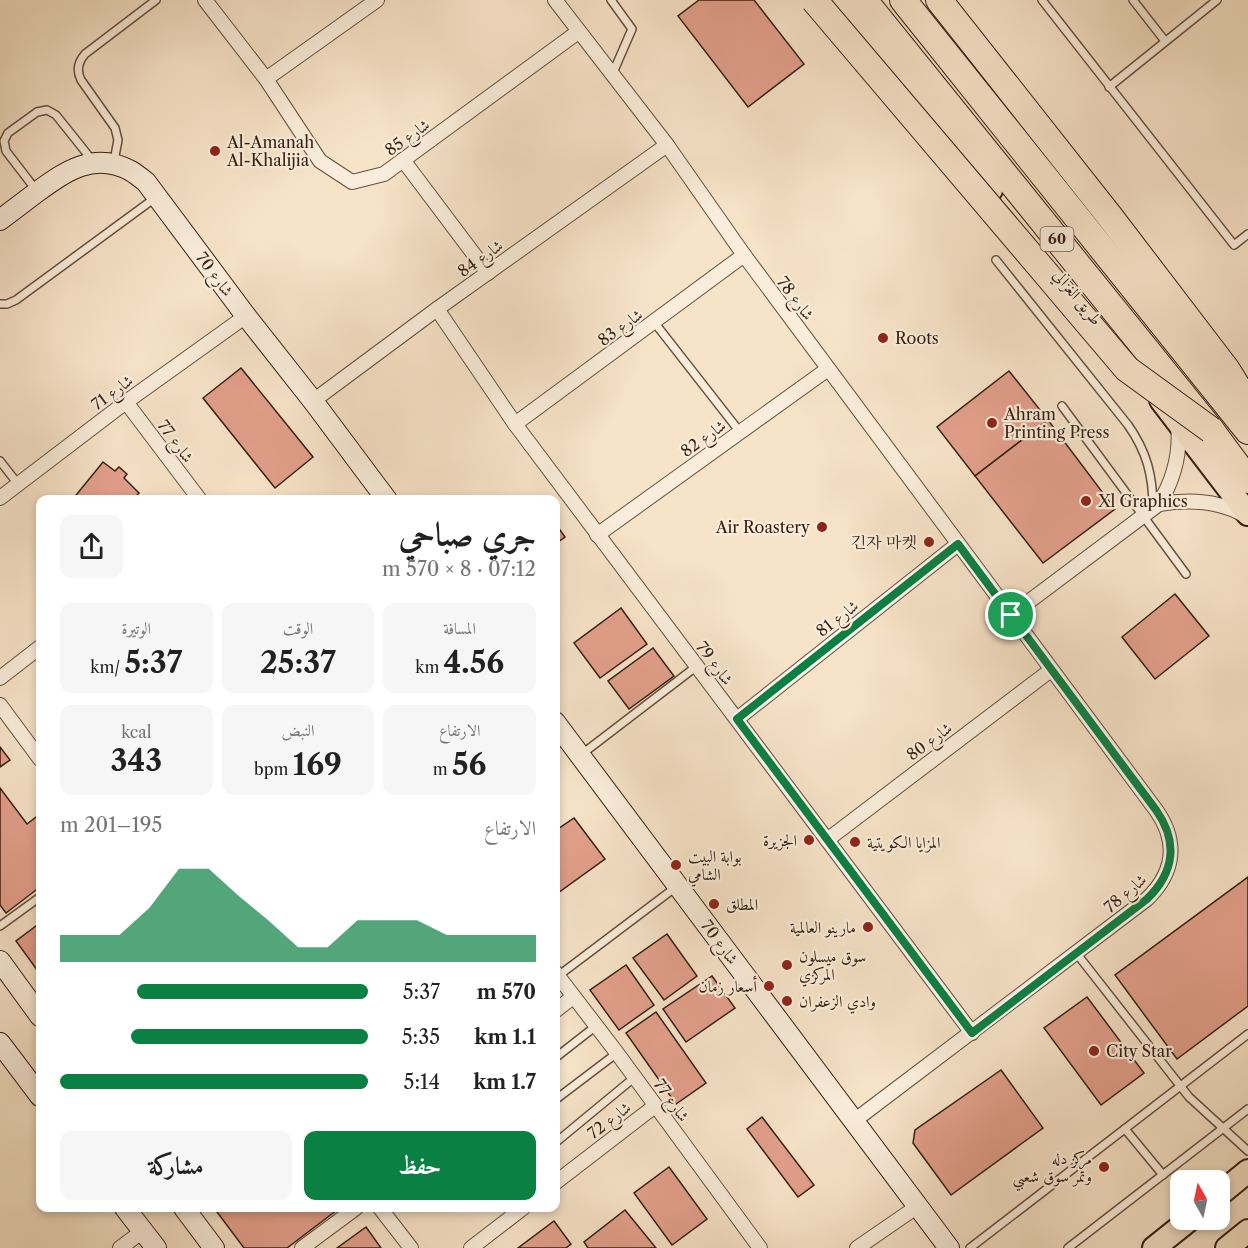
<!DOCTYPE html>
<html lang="ar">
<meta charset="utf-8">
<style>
:root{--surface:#fff;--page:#f6f6f6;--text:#222;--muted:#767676;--accent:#0b8043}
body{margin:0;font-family:"Libre Caslon Text",Amiri,"Noto Serif KR",serif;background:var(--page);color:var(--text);direction:rtl;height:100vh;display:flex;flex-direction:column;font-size:22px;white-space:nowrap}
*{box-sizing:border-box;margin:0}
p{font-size:20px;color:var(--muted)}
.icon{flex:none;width:33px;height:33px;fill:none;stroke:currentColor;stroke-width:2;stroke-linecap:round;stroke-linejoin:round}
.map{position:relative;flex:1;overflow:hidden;direction:ltr}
.sheet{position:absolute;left:36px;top:495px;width:524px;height:717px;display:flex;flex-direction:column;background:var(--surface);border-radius:12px;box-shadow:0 3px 9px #0003;direction:rtl}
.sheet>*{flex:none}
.needle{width:39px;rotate:351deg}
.fabs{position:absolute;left:1170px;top:1170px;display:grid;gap:12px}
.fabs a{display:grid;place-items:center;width:60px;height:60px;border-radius:12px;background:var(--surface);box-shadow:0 3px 9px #0003;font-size:30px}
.pin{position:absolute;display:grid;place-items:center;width:51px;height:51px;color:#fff;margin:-26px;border:3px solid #fff;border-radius:50%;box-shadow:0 2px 6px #0007}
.round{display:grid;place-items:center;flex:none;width:63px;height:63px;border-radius:12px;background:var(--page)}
.headline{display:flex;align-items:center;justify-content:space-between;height:102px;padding:0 24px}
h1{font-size:33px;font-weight:800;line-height:45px}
.figures{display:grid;grid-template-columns:repeat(3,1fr);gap:9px;height:102px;padding:6px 24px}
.figures div{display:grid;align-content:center;border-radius:12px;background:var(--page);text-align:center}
.figures b{font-size:30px;font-weight:800}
.figures small{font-size:16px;font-weight:400}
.figures p{font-size:16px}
.chart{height:168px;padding:12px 24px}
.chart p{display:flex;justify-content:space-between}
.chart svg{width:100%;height:108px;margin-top:6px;fill:var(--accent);opacity:.7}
.cta{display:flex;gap:12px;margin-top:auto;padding:12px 24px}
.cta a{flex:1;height:69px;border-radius:12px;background:var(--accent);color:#fff;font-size:24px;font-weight:800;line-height:69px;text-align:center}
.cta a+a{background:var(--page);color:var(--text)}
ul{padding:0 24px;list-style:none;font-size:20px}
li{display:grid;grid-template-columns:96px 72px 1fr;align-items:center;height:45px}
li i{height:15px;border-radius:8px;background:var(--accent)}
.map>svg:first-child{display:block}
.building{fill:#e29f8b;stroke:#361f10;stroke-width:1.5}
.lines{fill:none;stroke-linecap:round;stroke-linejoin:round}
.lane-casing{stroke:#66503e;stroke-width:10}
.street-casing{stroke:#66503e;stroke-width:16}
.secondary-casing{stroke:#361f10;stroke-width:22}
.primary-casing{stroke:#361f10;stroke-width:26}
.highway-casing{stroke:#361f10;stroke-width:28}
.lane{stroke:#faeddb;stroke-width:7}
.street{stroke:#faeddb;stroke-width:14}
.secondary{stroke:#faeddb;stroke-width:20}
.primary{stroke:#f7e3c8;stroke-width:22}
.highway{stroke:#f7e3c8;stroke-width:26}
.highway-bridge-casing{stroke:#361f10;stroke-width:28;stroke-linecap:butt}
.highway-bridge{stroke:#f7e3c8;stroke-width:26}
.route-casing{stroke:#fff;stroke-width:12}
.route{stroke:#0b8043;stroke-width:8}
.poi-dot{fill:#8f2418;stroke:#faeddb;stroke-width:2}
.labels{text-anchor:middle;stroke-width:4.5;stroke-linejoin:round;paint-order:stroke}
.shield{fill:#faeddb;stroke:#715d4d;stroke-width:1.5}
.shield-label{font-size:15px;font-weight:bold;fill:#361f10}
.street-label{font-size:16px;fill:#361f10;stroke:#faeddb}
.poi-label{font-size:16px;fill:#361f10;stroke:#faeddb;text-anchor:start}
</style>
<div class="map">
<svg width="1248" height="1248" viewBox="0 0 1248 1248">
<rect width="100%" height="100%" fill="#f7e3c8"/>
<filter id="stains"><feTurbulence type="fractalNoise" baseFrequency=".00333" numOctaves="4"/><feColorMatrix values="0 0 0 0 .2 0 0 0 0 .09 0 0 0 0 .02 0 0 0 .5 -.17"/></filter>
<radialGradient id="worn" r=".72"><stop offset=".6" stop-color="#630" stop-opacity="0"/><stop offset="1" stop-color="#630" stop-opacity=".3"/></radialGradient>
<g class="building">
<polygon points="699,0 754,0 804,64 748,107 678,16"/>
<polygon points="241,368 313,457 275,488 203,398"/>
<polygon points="1009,371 1048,420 975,476 937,427"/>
<polygon points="1048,420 1115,509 1043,563 975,476"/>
<polygon points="103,462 115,471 119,467 127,474 124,478 139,493 133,500 72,500"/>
<polygon points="555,523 565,537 555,544"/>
<polygon points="1175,594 1209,636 1155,679 1122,637"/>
<polygon points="621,608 647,644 600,678 574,643"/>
<polygon points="653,648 674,676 629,709 608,681"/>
<polygon points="0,747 10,760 0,767"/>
<polygon points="0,788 27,824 40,814 40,887 6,913 0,905"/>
<polygon points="574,818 605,859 555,895 555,831"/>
<polygon points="1248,877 1248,1006 1177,1059 1115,975"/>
<polygon points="40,923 40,974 16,941"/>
<polygon points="667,934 697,976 664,1000 633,958"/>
<polygon points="626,965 654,1005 619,1030 590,990"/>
<polygon points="712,976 735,1008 686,1042 663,1009"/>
<polygon points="1087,997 1144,1073 1101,1105 1044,1028"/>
<polygon points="656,1012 706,1083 676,1104 626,1033"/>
<polygon points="1001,1070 1043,1128 951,1195 913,1143 915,1130"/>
<polygon points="762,1117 814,1185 798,1197 747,1129"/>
<polygon points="669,1167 707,1219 672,1245 634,1193"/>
<polygon points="214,1208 335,1208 337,1210 287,1248 244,1248"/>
<polygon points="625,1210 656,1248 588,1248 584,1242"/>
<polygon points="554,1221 571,1244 566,1248 518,1248"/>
<polygon points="366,1227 381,1248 337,1248"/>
</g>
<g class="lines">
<defs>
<g id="lane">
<polyline points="611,0 632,29 612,75"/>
<polyline points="1042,0 1234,245 1248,234"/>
<polyline points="1133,0 1165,41"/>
<polyline points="1109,87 1217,0"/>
<path d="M114,161L118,140L115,128L81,80C76,70 78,62 85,54L156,0"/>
<polyline points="36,190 6,151 4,141 8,133 37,112 47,110 56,115 92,160"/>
<path d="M996,260L1128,425C1147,452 1153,476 1153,508"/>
<polyline points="0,304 7,304 16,300 155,198"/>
<polyline points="654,322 740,432"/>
<polyline points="1062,406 1186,574"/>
<polyline points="0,461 18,484"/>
<polyline points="582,754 697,666"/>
<polyline points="0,926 40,897"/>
<polyline points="1077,954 1189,1097 1248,1151"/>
<polyline points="558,976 676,887"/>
<polyline points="555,1058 596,1026"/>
<polyline points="555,1100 617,1053"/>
<polyline points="1125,1129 1163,1175"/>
<polyline points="555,1143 635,1077"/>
<polyline points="970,1248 1248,1034"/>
<polyline points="1068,1248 1248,1109"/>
</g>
<g id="street">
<polyline points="205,0 266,79 320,161 352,182 384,174 578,32"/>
<path d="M555,0L667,145L744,255L1156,810C1178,841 1175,872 1147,899L854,1121"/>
<polyline points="266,79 377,0"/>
<polyline points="403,160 488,273"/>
<polyline points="437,309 515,424 972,1033"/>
<polyline points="313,401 437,309 667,145"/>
<polyline points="126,402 200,500"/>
<polyline points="515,424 744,255"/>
<polyline points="0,498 126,402 246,316"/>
<path d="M1159,504C1189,499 1218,500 1244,515"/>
<polyline points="597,535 828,369"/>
<path d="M1011,615L1159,504C1174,479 1181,454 1178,425"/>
<polyline points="0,678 40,647"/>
<polyline points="0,705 40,759"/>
<polyline points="737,719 958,544"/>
<polyline points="827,840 1051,670"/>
<polyline points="555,972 617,1053 760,1248"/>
<polyline points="555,1011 573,997"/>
<polyline points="555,1183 655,1106"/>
<polyline points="380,1208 411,1248"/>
<polyline points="120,1248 143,1231"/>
<polyline points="302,1248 356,1208"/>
<polyline points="471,1248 523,1208"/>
<polyline points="857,1248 918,1206"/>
</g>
<g id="secondary">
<path d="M0,220C12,211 25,201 37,192C66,171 94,151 131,171C136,174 141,178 146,182L246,316L313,401L387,500"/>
<polyline points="555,722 949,1248"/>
<polyline points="0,961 40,1016"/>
<polyline points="0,1043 40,1096"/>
<polyline points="125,1208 156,1248"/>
<polyline points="184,1208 214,1248"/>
</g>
<g id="primary">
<polyline points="837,0 991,190"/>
<polyline points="1161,400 1248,514"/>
<polyline points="1220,1194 1248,1171"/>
<polyline points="1154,1248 1189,1220"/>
<polyline points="1227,1248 1248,1231"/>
</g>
<g id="highway">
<polyline points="864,0 1211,430 1248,480"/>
<polyline points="903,0 1248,431"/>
<polyline points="939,0 1111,218 1227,370 1248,404"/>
</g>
</defs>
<use href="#lane" class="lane-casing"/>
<use href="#street" class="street-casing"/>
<use href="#secondary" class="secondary-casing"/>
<use href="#primary" class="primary-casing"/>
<use href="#highway" class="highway-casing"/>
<use href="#lane" class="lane"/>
<use href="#street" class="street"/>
<use href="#secondary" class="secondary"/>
<use href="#primary" class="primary"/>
<use href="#highway" class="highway"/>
<defs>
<polyline id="highway-bridge" points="814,0 1127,369 1211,430"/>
</defs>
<use href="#highway-bridge" class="highway-bridge-casing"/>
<use href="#highway-bridge" class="highway-bridge"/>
</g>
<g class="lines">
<defs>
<path id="route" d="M958,544L1156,810C1178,841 1175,872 1147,899L972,1033L737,719Z"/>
</defs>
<use href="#route" class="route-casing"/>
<use href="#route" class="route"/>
</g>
<g class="poi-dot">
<circle cx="215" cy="151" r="6"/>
<circle cx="883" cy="338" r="6"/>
<circle cx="992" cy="423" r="6"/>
<circle cx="1086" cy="501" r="6"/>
<circle cx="822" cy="527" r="6"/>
<circle cx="929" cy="542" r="6"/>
<circle cx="809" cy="840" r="6"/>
<circle cx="855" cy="842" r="6"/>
<circle cx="676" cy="865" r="6"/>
<circle cx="714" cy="904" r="6"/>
<circle cx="868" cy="927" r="6"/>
<circle cx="787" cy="965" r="6"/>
<circle cx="769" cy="986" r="6"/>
<circle cx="787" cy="1001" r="6"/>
<circle cx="1094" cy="1051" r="6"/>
<circle cx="1104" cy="1167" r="6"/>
</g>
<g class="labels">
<rect class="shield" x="1040.5" y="227" width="33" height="24" rx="4.5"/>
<g class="shield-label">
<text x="1057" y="244">60</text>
</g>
<g class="street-label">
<text transform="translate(407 137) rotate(-36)" y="6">شارع 85</text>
<text transform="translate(480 258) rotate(-36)" y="6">شارع 84</text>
<text transform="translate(215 274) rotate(53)" y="6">شارع 70</text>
<text transform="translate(1078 297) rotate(51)" y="6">طريق الغزالي</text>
<text transform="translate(796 298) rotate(53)" y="6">شارع 78</text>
<text transform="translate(620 327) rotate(-36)" y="6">شارع 83</text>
<text transform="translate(112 392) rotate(-37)" y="6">شارع 71</text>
<text transform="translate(703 438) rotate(-36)" y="6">شارع 82</text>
<text transform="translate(176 441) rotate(53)" y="6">شارع 77</text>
<text transform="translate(837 618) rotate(-38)" y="6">شارع 81</text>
<text transform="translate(715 663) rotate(53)" y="6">شارع 79</text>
<text transform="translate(929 741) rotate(-37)" y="6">شارع 80</text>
<text transform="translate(1125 893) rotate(-41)" y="6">شارع 78</text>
<text transform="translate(720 942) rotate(53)" y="6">شارع 70</text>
<text transform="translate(672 1100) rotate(54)" y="6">شارع 77</text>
<text transform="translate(609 1120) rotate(-38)" y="6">شارع 72</text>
</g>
<g class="poi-label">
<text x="227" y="148">Al-Amanah<tspan x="227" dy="18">Al-Khalijia</tspan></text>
<text x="895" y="344">Roots</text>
<text x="1004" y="420">Ahram<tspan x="1004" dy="18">Printing Press</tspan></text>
<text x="1098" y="507">Xl Graphics</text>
<text x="810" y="533" text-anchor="end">Air Roastery</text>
<text x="917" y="548" text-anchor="end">긴자 마켓</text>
<text x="797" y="846" text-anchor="end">الجزيرة</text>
<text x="867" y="848">المزايا الكويتية</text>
<text x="688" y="862">بوابة البيت<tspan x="688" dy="18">الشامي</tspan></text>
<text x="726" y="910">المطلق</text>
<text x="856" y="933" text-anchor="end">مارينو العالمية</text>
<text x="799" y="962">سوق ميسلون<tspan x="799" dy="18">المركزي</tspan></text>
<text x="757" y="992" text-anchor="end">أسعار زمان</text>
<text x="799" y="1007">وادي الزعفران</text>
<text x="1106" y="1057">City Star</text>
<text x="1092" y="1164" text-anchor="end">مركز دله<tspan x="1092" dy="18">وتمر سوق شعبي</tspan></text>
</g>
</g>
<rect width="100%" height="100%" filter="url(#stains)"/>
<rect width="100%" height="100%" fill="url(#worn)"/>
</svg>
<div class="fabs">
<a><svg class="needle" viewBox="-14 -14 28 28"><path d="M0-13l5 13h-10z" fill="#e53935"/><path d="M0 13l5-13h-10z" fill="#767676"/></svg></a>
</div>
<div class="pin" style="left:1011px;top:615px;background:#1e9e55"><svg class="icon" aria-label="arrive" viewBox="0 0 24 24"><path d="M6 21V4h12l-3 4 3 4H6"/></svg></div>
<section class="sheet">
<div class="headline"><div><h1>جري صباحي</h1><p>07:12 · 8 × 570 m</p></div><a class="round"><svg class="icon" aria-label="share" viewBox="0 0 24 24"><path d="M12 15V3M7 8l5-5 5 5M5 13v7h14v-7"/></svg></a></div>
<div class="figures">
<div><p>المسافة</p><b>4.56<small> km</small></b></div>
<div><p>الوقت</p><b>25:37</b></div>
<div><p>الوتيرة</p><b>5:37<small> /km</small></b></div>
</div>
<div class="figures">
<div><p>الارتفاع</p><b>56<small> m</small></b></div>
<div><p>النبض</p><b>169<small> bpm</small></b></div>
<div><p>kcal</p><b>343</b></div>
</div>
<div class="chart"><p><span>الارتفاع</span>195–201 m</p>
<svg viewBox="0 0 160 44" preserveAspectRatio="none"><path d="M0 44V33L10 33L20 33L30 22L40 6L50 6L60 17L70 27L80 38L90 38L100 27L110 27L120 27L130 33L140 33L150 33L160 33V44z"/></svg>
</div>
<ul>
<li><b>570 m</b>5:37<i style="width:75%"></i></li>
<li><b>1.1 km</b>5:35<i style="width:77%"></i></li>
<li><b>1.7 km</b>5:14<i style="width:100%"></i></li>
</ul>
<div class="cta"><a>حفظ</a><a>مشاركة</a></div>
</section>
</div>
